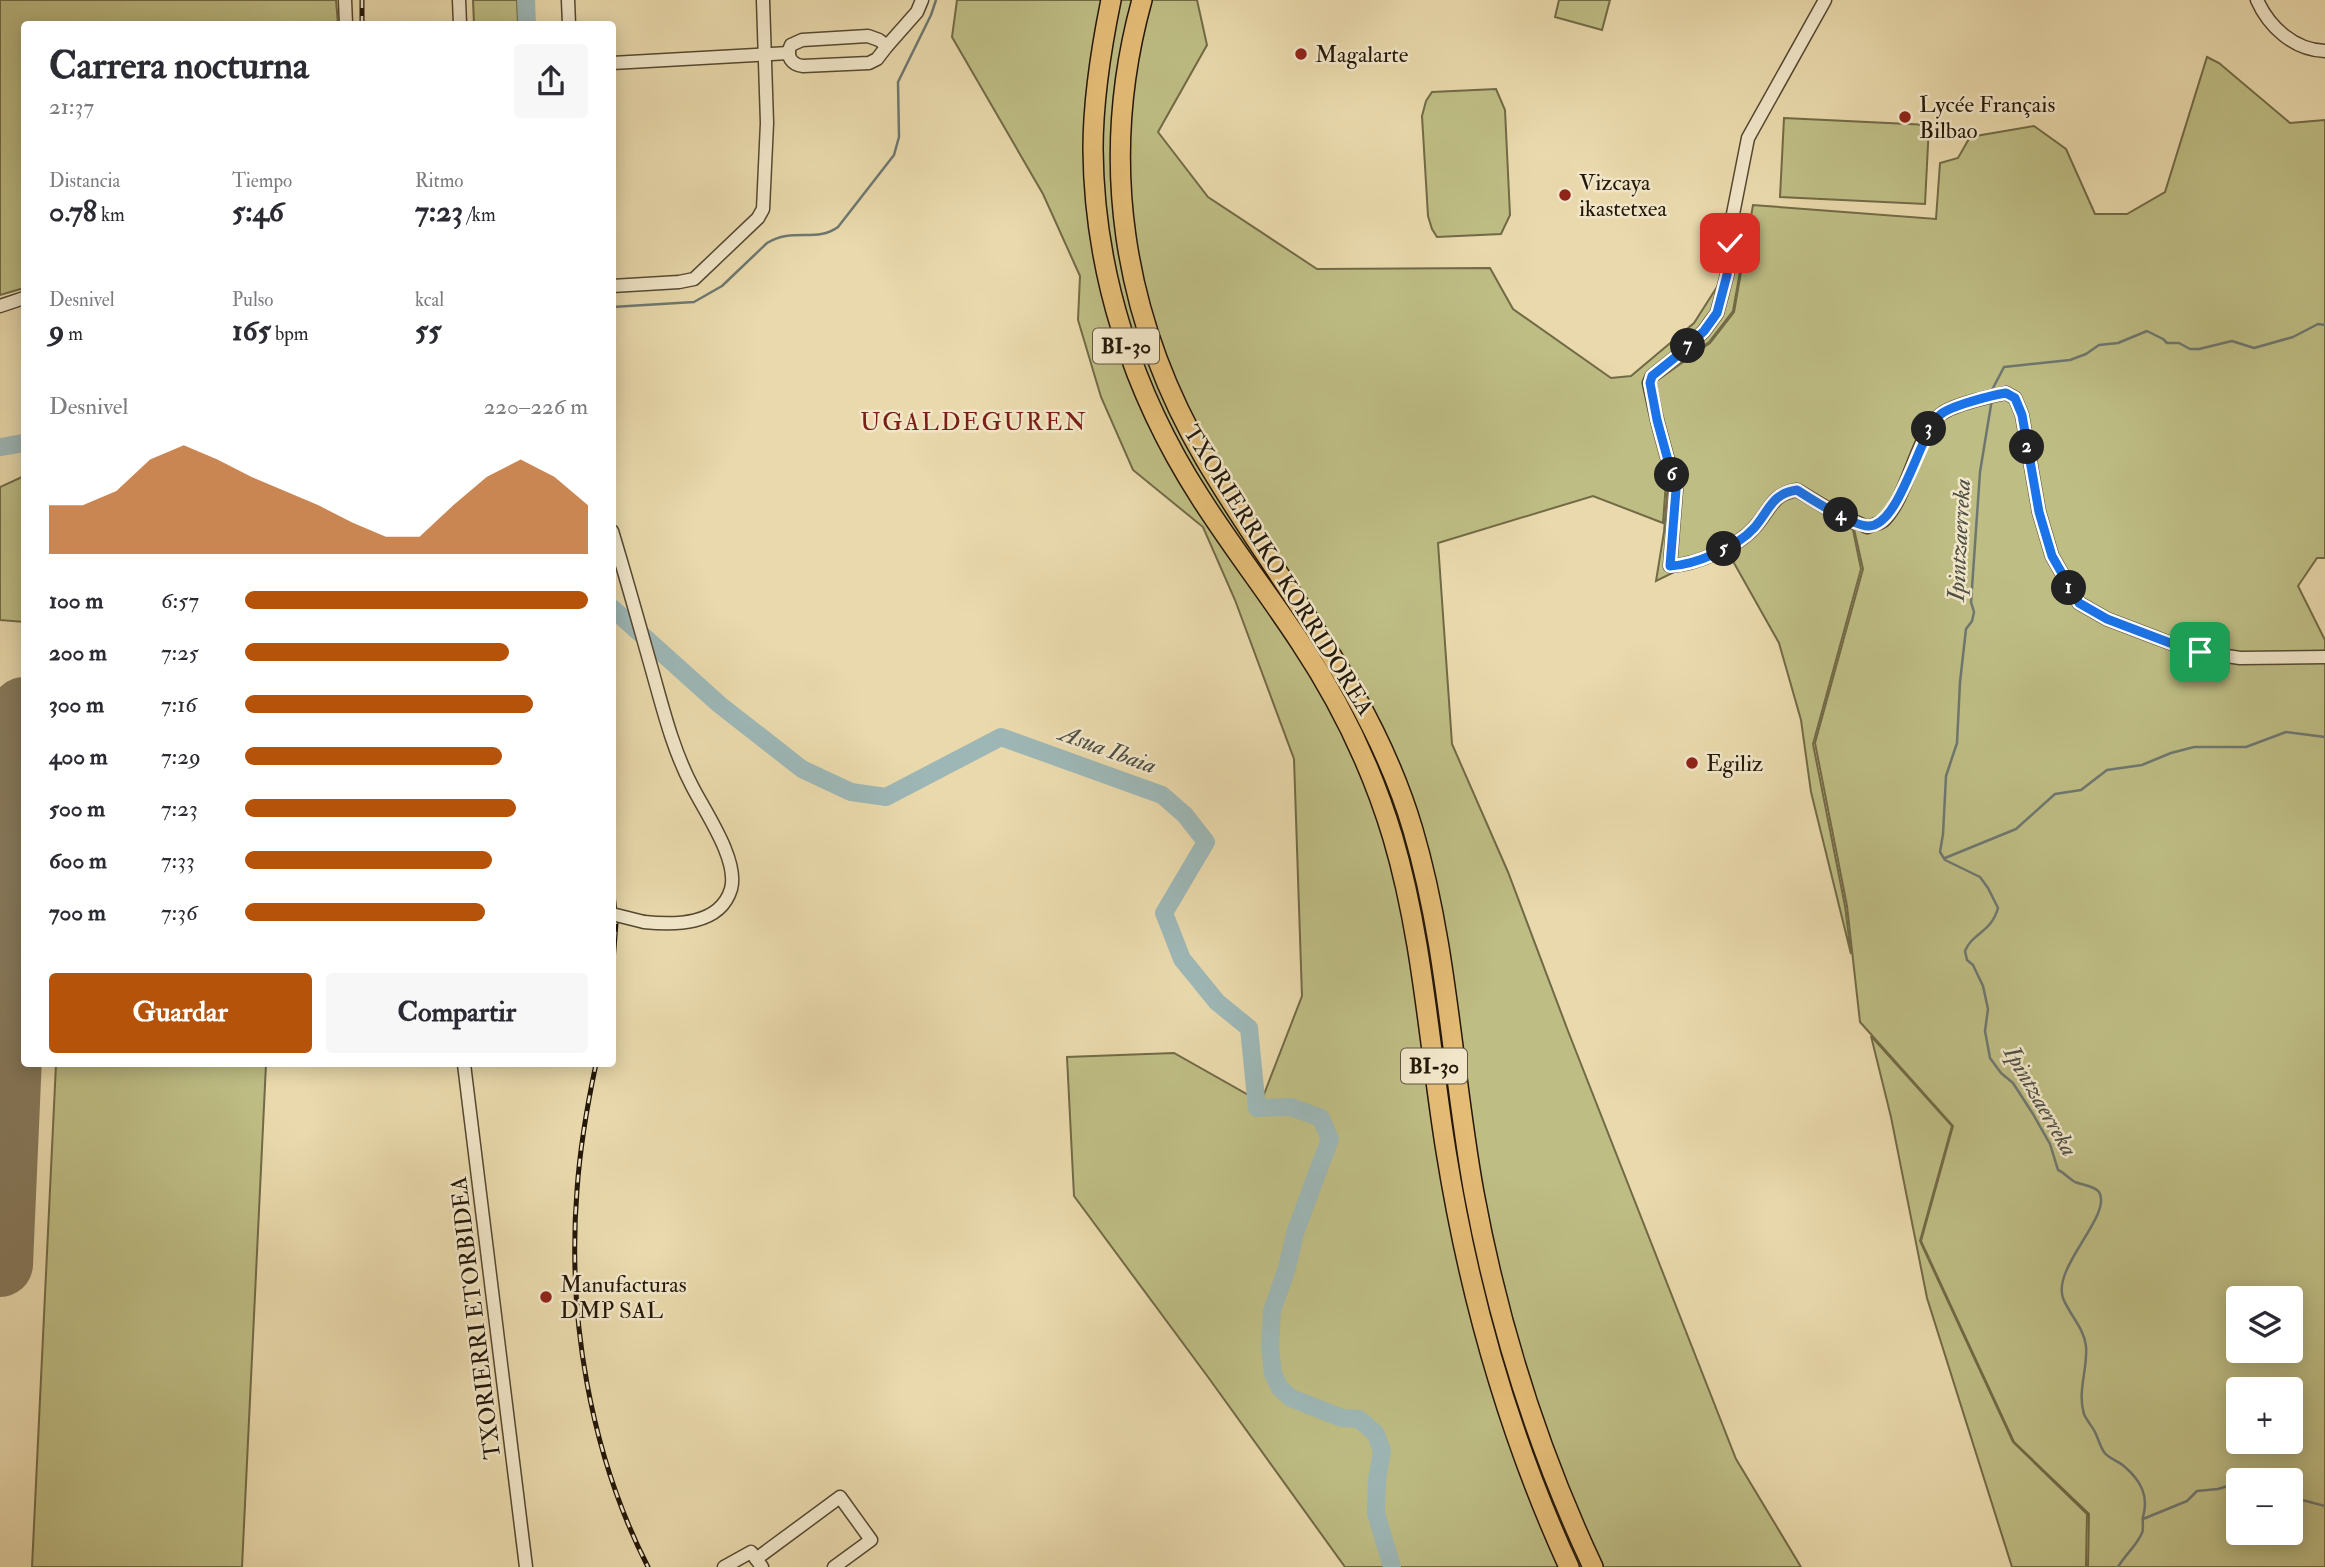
<!DOCTYPE html>
<html lang="es">
<meta charset="utf-8">
<style>
:root{--surface:#fff;--page:#f7f7f7;--text:#2b2b33;--muted:#7c7c81;--accent:#b45309}
body{margin:0;font-family:"IM FELL Double Pica",serif;background:var(--page);color:var(--text);height:100vh;display:flex;flex-direction:column;font-size:26px;white-space:nowrap}
*{box-sizing:border-box;margin:0}
p{font-size:23px;color:var(--muted)}
.icon{flex:none;width:38px;height:38px;fill:none;stroke:currentColor;stroke-width:2;stroke-linecap:round;stroke-linejoin:round}
.map{position:relative;flex:1;overflow:hidden}
.sheet{position:absolute;left:21px;top:21px;width:595px;height:1046px;display:flex;flex-direction:column;background:var(--surface);border-radius:7px;box-shadow:0 4px 18px #0003}
.sheet>*{flex:none}
.tools{position:absolute;left:2226px;top:1286px;display:grid;gap:14px}
.tools a{display:grid;place-items:center;width:77px;height:77px;border-radius:7px;background:var(--surface);box-shadow:0 4px 18px #0003;font-size:35px}
.pin{position:absolute;display:grid;place-items:center;width:60px;height:60px;color:#fff;margin:-30px;border-radius:14px;box-shadow:0 4px 10px #0006}
.km{position:absolute;width:35px;height:35px;margin:-18px;border-radius:50%;background:#222;color:#fff;font-size:19px;line-height:35px;text-align:center}
.round{display:grid;place-items:center;flex:none;width:74px;height:74px;border-radius:7px;background:var(--page)}
.summary{display:flex;align-items:center;justify-content:space-between;height:119px;padding:0 28px}
h1{font-size:38px;font-weight:700;line-height:52px}
.metrics{display:grid;grid-template-columns:repeat(3,1fr);gap:10px;height:119px;padding:7px 28px}
.metrics div{display:grid;align-content:center}
.metrics b{font-size:30px;font-weight:700}
.metrics small{font-size:19px;font-weight:400}
.metrics p{font-size:19px}
.chart{height:196px;padding:14px 28px}
.chart p{display:flex;justify-content:space-between}
.chart svg{width:100%;height:126px;margin-top:7px;fill:var(--accent);opacity:.7}
.primary-button{display:flex;gap:14px;margin-top:auto;padding:14px 28px}
.primary-button a{flex:1;height:80px;border-radius:7px;background:var(--accent);color:#fff;font-size:28px;font-weight:700;line-height:80px;text-align:center}
.primary-button a+a{background:var(--page);color:var(--text)}
ul{padding:0 28px;list-style:none;font-size:23px}
li{display:grid;grid-template-columns:112px 84px 1fr;align-items:center;height:52px}
li i{height:18px;border-radius:9px;background:var(--accent)}
.map>svg:first-child{display:block}
.green{fill:#bebd84;stroke:#716a46;stroke-width:2;fill-rule:evenodd}
.lines{fill:none;stroke-linecap:round;stroke-linejoin:round}
.stream{stroke:#6d7770;stroke-width:2.5}
.river{stroke:#9db7b6;stroke-width:18}
.taxiway{stroke:#86785a;stroke-width:26}
.runway{stroke:#86785a;stroke-width:66}
.minor-casing{stroke:#554831;stroke-width:15}
.highway-casing{stroke:#241708;stroke-width:22}
.minor{stroke:#f1e6c9;stroke-width:12}
.highway{stroke:#e4bc76;stroke-width:19}
.rail-casing{stroke:#241708;stroke-width:5}
.rail{stroke:#f1e6c9;stroke-width:2.5;stroke-dasharray:8;stroke-linecap:butt}
.minor-bridge-casing{stroke:#554831;stroke-width:15;stroke-linecap:butt}
.minor-bridge{stroke:#f1e6c9;stroke-width:12}
.route-casing{stroke:#fff;stroke-width:14}
.route{stroke:#1a73e8;stroke-width:9}
.poi-dot{fill:#8f2418;stroke:#f1e6c9;stroke-width:2.5}
.labels{text-anchor:middle;stroke-width:5;stroke-linejoin:round;paint-order:stroke}
.shield{fill:#f1e6c9;stroke:#625542;stroke-width:2}
.shield-label{font-size:21px;font-weight:bold;fill:#241708}
.poi-label{font-size:23px;fill:#241708;stroke:#f1e6c9;text-anchor:start}
.street-label{font-size:23px;fill:#241708;stroke:#f1e6c9}
.neighbourhood-label{font-size:24px;letter-spacing:2px;fill:#7a1f14;stroke:#f1e6c9}
.water-label{font-size:24px;font-style:italic;fill:#4e4f45;stroke:#f1e6c9}
</style>
<div class="map">
<svg width="2325" height="1567" viewBox="0 0 2325 1567">
<rect width="100%" height="100%" fill="#e9d9ac"/>
<filter id="stains"><feTurbulence type="fractalNoise" baseFrequency=".00286" numOctaves="4"/><feColorMatrix values="0 0 0 0 .2 0 0 0 0 .09 0 0 0 0 .02 0 0 0 .5 -.17"/></filter>
<radialGradient id="worn" r=".72"><stop offset=".6" stop-color="#630" stop-opacity="0"/><stop offset="1" stop-color="#630" stop-opacity=".3"/></radialGradient>
<g class="green">
<polygon points="0,0 336,0 338,24 24,24 24,288 0,295"/>
<polygon points="473,0 517,0 518,24 474,24"/>
<polygon points="957,0 1197,0 1207,45 1158,132 1208,197 1317,269 1490,268 1513,309 1611,378 1631,376 1694,323 1745,243 1733,311 1709,342 1653,382 1666,482 1663,523 1593,496 1438,543 1452,744 1508,872 1568,1031 1736,1459 1801,1567 1345,1567 1208,1377 1074,1196 1067,1057 1174,1053 1261,1102 1302,996 1294,759 1235,600 1203,527 1133,470 1101,397 1078,320 1080,276 1043,194 952,37"/>
<polygon points="1559,0 1610,0 1602,30 1555,17"/>
<path d="M2207,57L2219,63L2290,123L2325,120V558H2317L2298,586L2325,640V1567H2088L2089,1514L2014,1442L1921,1241L1953,1126L1860,1022L1847,906L1815,743L1863,569L1854,529L1789,491L1752,525L1701,559L1656,581L1664,532L1668,482L1655,382L1710,343L1734,312L1753,205L1936,219L1940,163L1958,158L1970,137L2034,126L2066,149L2095,214H2127L2165,192ZM2238,1298H2291V1351H2238ZM2238,1390H2291V1442H2238ZM2238,1480H2291V1533H2238Z"/>
<polygon points="1496,89 1505,110 1510,215 1501,234 1437,237 1432,229 1428,216 1422,116 1426,101 1432,92"/>
<polygon points="1784,118 1929,125 1925,204 1780,197"/>
<polygon points="24,476 24,622 0,620 0,487"/>
<polygon points="1790,492 1853,530 1861,569 1813,744 1845,906 1851,954 1811,792 1801,720 1779,643 1725,547"/>
<polygon points="1871,1036 1952,1126 1920,1241 2013,1442 2087,1514 2086,1567 2012,1567 1927,1298 1891,1117"/>
<polygon points="56,1064 266,1064 242,1567 32,1567"/>
</g>
<g class="lines">
<g class="stream">
<path d="M612,307L694,302L722,286L767,243C793,227 816,243 838,227L894,155L899,137L898,82L931,15L936,0"/>
<polyline points="1993,388 2004,367 2070,360 2086,354 2099,345 2118,343 2147,331 2163,339 2167,343 2179,343 2190,349 2199,349 2232,341 2254,348 2293,337 2318,324 2325,325"/>
<path d="M1992,399L1980,472L1971,602L1974,612L1972,621L1966,629L1960,682L1957,743L1946,776L1943,834L1940,852L1945,860L1980,877L1988,888L1998,908C1991,933 1973,932 1965,951L1967,960L1973,965L1983,986L1988,1009L1985,1031L1990,1058L2001,1073L2013,1083L2033,1114L2050,1144L2058,1170C2065,1173 2069,1179 2075,1182C2082,1185 2095,1186 2099,1192C2113,1215 2052,1267 2063,1298C2069,1314 2084,1328 2086,1346C2088,1368 2077,1392 2084,1414C2087,1421 2092,1426 2095,1432C2098,1438 2100,1446 2104,1452C2109,1459 2119,1461 2125,1467C2141,1481 2149,1496 2143,1517C2142,1523 2144,1528 2142,1533C2137,1545 2125,1555 2118,1567"/>
<polyline points="1945,858 2016,829 2055,794 2081,790 2107,770 2142,765 2171,753 2194,747 2246,747 2286,732 2325,737"/>
<polyline points="2291,1497 2325,1506"/>
<polyline points="2143,1519 2187,1501 2197,1491 2218,1489 2238,1483"/>
</g>
<g class="river">
<polyline points="526,0 527,24"/>
<polyline points="0,447 24,443"/>
<polyline points="612,608 720,705 802,769 851,792 886,797 1001,737 1162,795 1185,815 1206,842 1164,913 1182,959 1217,1002 1249,1028 1257,1108 1291,1107 1321,1118 1330,1139 1295,1233 1287,1268 1272,1311 1270,1346 1273,1374 1280,1388 1291,1398 1342,1418 1359,1419 1376,1434 1382,1451 1377,1480 1376,1513 1392,1567"/>
</g>
<g class="taxiway">
<polyline points="0,828 10,865 15,933"/>
<polyline points="0,1032 5,1072 6,1126"/>
</g>
<polyline class="runway" points="0,1264 24,710"/>
<defs>
<g id="minor">
<polyline points="345,0 346,24"/>
<polyline points="459,0 460,24"/>
<polyline points="568,0 569,24"/>
<path d="M1825,0L1748,138L1733,214L1727,275L1717,313L1704,331L1683,351L1652,376L1649,383L1657,420L1676,490L1670,566C1695,565 1737,547 1754,528C1770,511 1771,494 1797,490L1830,510L1867,527C1872,525 1879,524 1883,521C1908,499 1918,427 1944,412C1958,404 1990,396 2006,393L2015,398L2022,415L2039,512L2052,556L2079,603L2107,619L2178,646L2200,652L2240,658L2325,657"/>
<path d="M2257,0C2269,27 2294,50 2325,51"/>
<path d="M868,36L879,40L887,46L877,59L869,63L803,66C792,65 785,56 791,45L802,40Z"/>
<polyline points="887,46 917,12 922,0"/>
<polyline points="612,63 789,53"/>
<polyline points="612,286 679,282 694,279 758,218 763,209 767,123 763,0"/>
<polyline points="0,306 24,298"/>
<path d="M612,531C626,577 639,624 652,670C663,709 673,750 692,786C705,812 739,860 731,889C720,926 674,925 644,922"/>
<polyline points="464,1064 526,1567"/>
<polyline points="756,1559 840,1497 871,1540 834,1567"/>
<polyline points="724,1567 751,1552 762,1567"/>
</g>
<g id="highway">
<path d="M1111,0C1101,49 1093,99 1093,149C1094,273 1133,393 1200,497C1231,546 1268,593 1300,642C1340,702 1372,768 1393,838C1423,940 1429,1046 1446,1151C1469,1295 1508,1434 1569,1567"/>
<path d="M1142,0C1098,159 1122,317 1205,459C1278,583 1372,690 1413,830C1448,949 1452,1072 1474,1193C1498,1323 1537,1448 1593,1567"/>
</g>
</defs>
<use href="#minor" class="minor-casing"/>
<use href="#highway" class="highway-casing"/>
<use href="#minor" class="minor"/>
<use href="#highway" class="highway"/>
<defs>
<g id="rail">
<polyline points="362,0 362,24"/>
<polyline points="612,884 616,923 612,974"/>
<path d="M596,1064C587,1106 580,1148 577,1190C567,1317 590,1453 648,1567"/>
</g>
</defs>
<use href="#rail" class="rail-casing"/>
<use href="#rail" class="rail"/>
<defs>
<polyline id="minor-bridge" points="612,914 644,922"/>
</defs>
<use href="#minor-bridge" class="minor-bridge-casing"/>
<use href="#minor-bridge" class="minor-bridge"/>
</g>
<g class="lines">
<defs>
<path id="route" d="M1730,243L1727,275L1717,313L1704,331L1683,351L1652,376L1650,383L1657,420L1676,490L1670,566C1695,565 1737,547 1754,528C1769,511 1772,493 1797,490C1811,499 1854,527 1869,526C1900,525 1918,437 1940,415C1949,406 1993,395 2006,393L2015,398L2022,415L2039,512L2052,556L2079,603L2107,619L2178,646L2200,652"/>
</defs>
<use href="#route" class="route-casing"/>
<use href="#route" class="route"/>
</g>
<g class="poi-dot">
<circle cx="1301" cy="54" r="7"/>
<circle cx="1905" cy="117" r="7"/>
<circle cx="1565" cy="195" r="7"/>
<circle cx="1692" cy="763" r="7"/>
<circle cx="546" cy="1297" r="7"/>
</g>
<g class="labels">
<g class="shield">
<rect x="1093" y="328.5" width="66" height="35" rx="5"/>
<rect x="1401" y="1048.5" width="66" height="35" rx="5"/>
</g>
<g class="shield-label">
<text x="1126" y="353">BI-30</text>
<text x="1434" y="1073">BI-30</text>
</g>
<g class="poi-label">
<text x="1315" y="62">Magalarte</text>
<text x="1919" y="112">Lycée Français<tspan x="1919" dy="26">Bilbao</tspan></text>
<text x="1579" y="190">Vizcaya<tspan x="1579" dy="26">ikastetxea</tspan></text>
<text x="1706" y="771">Egiliz</text>
<text x="560" y="1292">Manufacturas<tspan x="560" dy="26">DMP SAL</tspan></text>
</g>
<g class="street-label">
<text transform="translate(1279 570) rotate(58)" y="8">TXORIERRIKO KORRIDOREA</text>
<text transform="translate(475 1318) rotate(-97)" y="8">TXORIERRI ETORBIDEA</text>
</g>
<g class="neighbourhood-label">
<text x="974" y="430">UGALDEGUREN</text>
</g>
<g class="water-label">
<text transform="translate(1959 540) rotate(-87)" y="8">Ipintzaerreka</text>
<text transform="translate(1108 749) rotate(20)" y="8">Asua Ibaia</text>
<text transform="translate(2041 1101) rotate(60)" y="8">Ipintzaerreka</text>
</g>
</g>
<rect width="100%" height="100%" filter="url(#stains)"/>
<rect width="100%" height="100%" fill="url(#worn)"/>
</svg>
<div class="tools">
<a><svg class="icon" aria-label="layers" viewBox="0 0 24 24"><path d="M12 4l9 5-9 5-9-5zM3 14l9 5 9-5"/></svg></a>
<a>+</a>
<a>−</a>
</div>
<div class="pin" style="left:2200px;top:652px;background:#1e9e55"><svg class="icon" aria-label="arrive" viewBox="0 0 24 24"><path d="M6 21V4h12l-3 4 3 4H6"/></svg></div>
<div class="pin" style="left:1730px;top:243px;background:#d93025"><svg class="icon" aria-label="check" viewBox="0 0 24 24"><path d="M5 12l5 5 9-10"/></svg></div>
<b class="km" style="left:2069px;top:588px">1</b>
<b class="km" style="left:2027px;top:447px">2</b>
<b class="km" style="left:1929px;top:429px">3</b>
<b class="km" style="left:1841px;top:515px">4</b>
<b class="km" style="left:1724px;top:549px">5</b>
<b class="km" style="left:1672px;top:475px">6</b>
<b class="km" style="left:1688px;top:346px">7</b>
<section class="sheet">
<div class="summary"><div><h1>Carrera nocturna</h1><p>21:37</p></div><a class="round"><svg class="icon" aria-label="share" viewBox="0 0 24 24"><path d="M12 15V3M7 8l5-5 5 5M5 13v7h14v-7"/></svg></a></div>
<div class="metrics">
<div><p>Distancia</p><b>0.78<small> km</small></b></div>
<div><p>Tiempo</p><b>5:46</b></div>
<div><p>Ritmo</p><b>7:23<small> /km</small></b></div>
</div>
<div class="metrics">
<div><p>Desnivel</p><b>9<small> m</small></b></div>
<div><p>Pulso</p><b>165<small> bpm</small></b></div>
<div><p>kcal</p><b>55</b></div>
</div>
<div class="chart"><p><span>Desnivel</span>220–226 m</p>
<svg viewBox="0 0 160 44" preserveAspectRatio="none"><path d="M0 44V27L10 27L20 22L30 11L40 6L50 11L60 17L70 22L80 27L90 33L100 38L110 38L120 27L130 17L140 11L150 17L160 27V44z"/></svg>
</div>
<ul>
<li><b>100 m</b>6:57<i style="width:100%"></i></li>
<li><b>200 m</b>7:25<i style="width:77%"></i></li>
<li><b>300 m</b>7:16<i style="width:84%"></i></li>
<li><b>400 m</b>7:29<i style="width:75%"></i></li>
<li><b>500 m</b>7:23<i style="width:79%"></i></li>
<li><b>600 m</b>7:33<i style="width:72%"></i></li>
<li><b>700 m</b>7:36<i style="width:70%"></i></li>
</ul>
<div class="primary-button"><a>Guardar</a><a>Compartir</a></div>
</section>
</div>
